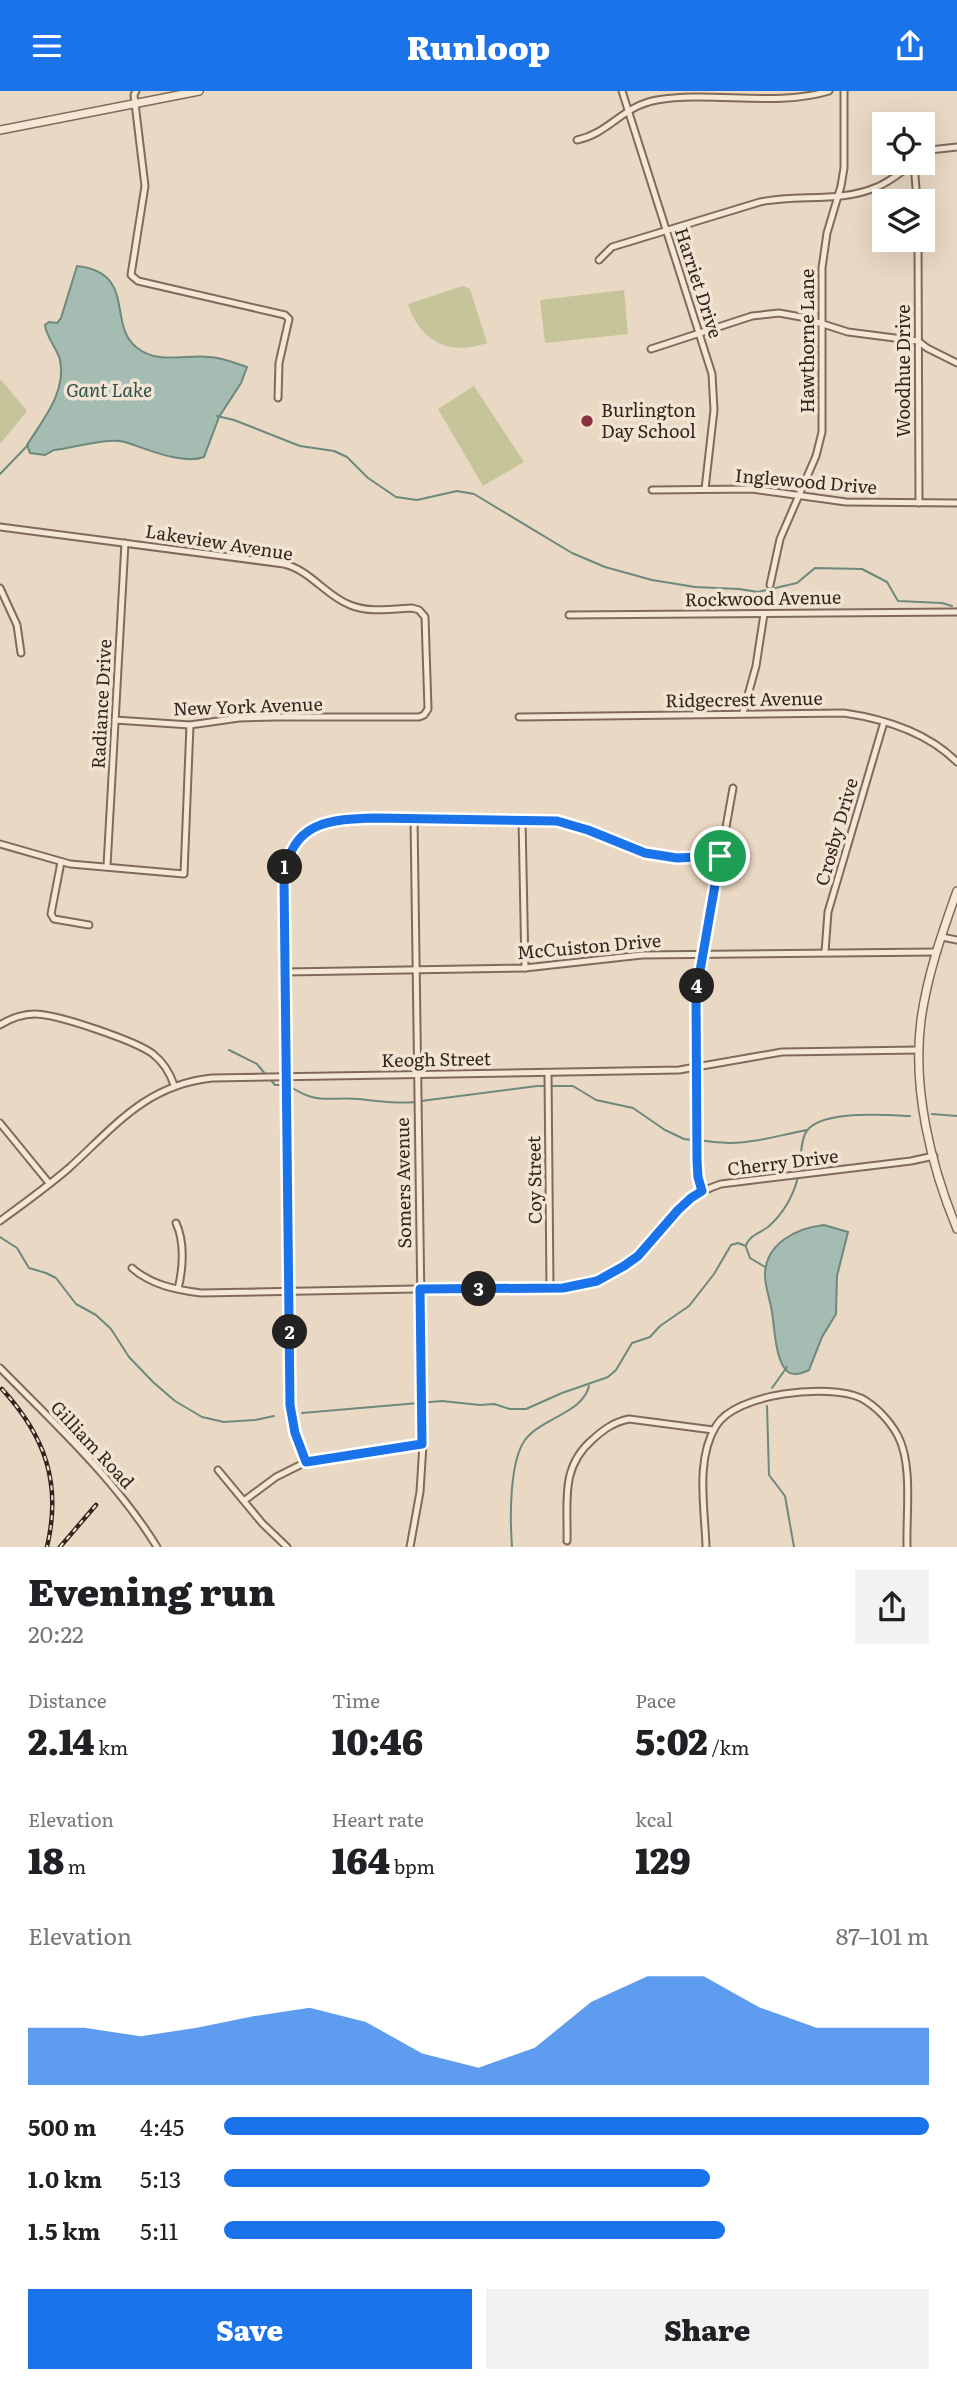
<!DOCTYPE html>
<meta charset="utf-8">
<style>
:root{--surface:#fff;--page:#f2f2f2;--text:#202124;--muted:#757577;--accent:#1a73e8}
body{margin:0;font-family:Literata,serif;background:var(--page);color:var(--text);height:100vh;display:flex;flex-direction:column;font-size:26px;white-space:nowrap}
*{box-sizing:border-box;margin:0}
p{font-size:23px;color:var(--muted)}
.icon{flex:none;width:38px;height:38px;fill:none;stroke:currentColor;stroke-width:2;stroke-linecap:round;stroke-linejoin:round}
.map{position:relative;height:1456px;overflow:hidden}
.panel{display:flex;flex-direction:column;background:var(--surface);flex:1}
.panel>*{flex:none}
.fabs{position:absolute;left:872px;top:21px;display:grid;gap:14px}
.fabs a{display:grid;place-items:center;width:63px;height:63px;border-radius:0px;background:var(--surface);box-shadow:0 7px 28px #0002;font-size:35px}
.pin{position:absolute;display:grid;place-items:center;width:60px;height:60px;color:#fff;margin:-30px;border:4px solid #fff;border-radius:50%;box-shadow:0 2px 7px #0007}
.km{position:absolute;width:35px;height:35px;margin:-18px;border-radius:50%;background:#222;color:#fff;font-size:19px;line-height:35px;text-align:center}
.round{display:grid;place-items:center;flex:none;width:74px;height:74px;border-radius:0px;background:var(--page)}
.head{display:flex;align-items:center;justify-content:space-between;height:119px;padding:0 28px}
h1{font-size:38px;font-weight:800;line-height:52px}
.figures{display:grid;grid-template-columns:repeat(3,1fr);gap:10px;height:119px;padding:7px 28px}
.figures div{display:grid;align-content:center}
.figures b{font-size:35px;font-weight:800}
.figures small{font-size:19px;font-weight:400}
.figures p{font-size:19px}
.chart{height:196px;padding:14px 28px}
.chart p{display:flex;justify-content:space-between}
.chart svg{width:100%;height:126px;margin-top:7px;fill:var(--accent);opacity:.7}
.button{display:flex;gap:14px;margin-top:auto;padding:14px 28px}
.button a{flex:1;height:80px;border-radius:0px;background:var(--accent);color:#fff;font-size:28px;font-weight:800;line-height:80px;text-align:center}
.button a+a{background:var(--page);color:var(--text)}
ul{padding:0 28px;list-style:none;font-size:23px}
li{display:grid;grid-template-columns:112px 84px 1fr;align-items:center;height:52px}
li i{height:18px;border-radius:9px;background:var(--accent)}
header{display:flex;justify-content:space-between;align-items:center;height:91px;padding:0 28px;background:var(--accent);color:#fff;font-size:32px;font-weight:800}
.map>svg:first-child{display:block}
.green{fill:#c6c499}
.water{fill:#a5bcb2;stroke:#6d897e;stroke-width:2}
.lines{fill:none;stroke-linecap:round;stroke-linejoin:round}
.stream{stroke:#6d897e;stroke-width:2}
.minor-casing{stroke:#816a5c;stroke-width:9}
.tertiary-casing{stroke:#816a5c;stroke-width:10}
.minor{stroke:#f5e7d5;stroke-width:5}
.tertiary{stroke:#f5e7d5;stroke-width:7}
.rail-casing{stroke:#33251e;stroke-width:4.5}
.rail{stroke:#f1e4d2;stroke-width:2;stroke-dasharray:5;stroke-linecap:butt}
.route-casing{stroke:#fff;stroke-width:14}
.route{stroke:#1a73e8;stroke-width:9}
.poi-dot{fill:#8a3240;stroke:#f1e4d2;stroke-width:2.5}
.labels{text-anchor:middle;stroke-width:7;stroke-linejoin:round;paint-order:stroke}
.street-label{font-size:18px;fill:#33251e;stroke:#f1e4d2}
.poi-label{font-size:18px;fill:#33251e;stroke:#f1e4d2;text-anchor:start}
.water-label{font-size:19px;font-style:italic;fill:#2f514a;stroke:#f1e4d2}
</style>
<header><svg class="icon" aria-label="menu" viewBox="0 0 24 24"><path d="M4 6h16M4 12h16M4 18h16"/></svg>Runloop<svg class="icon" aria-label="share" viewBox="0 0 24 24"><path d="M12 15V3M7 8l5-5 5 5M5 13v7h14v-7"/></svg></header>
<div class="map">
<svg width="957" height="1456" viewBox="0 0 957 1456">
<rect width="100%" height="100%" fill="#e9d8c3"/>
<g class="green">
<path d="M463,195L470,198L487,252C450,265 420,251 408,213Z"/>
<polygon points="624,199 628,243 545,252 540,209"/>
<polygon points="0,288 27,320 0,353"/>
<polygon points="474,295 524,371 483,395 438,318"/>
</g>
<g class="water">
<path d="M77,175C137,182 107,232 136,256C157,274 186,263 210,266C223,267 235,272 247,276L241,292L219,326L204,366C182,374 147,358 125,351C107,346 74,357 54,359L45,364L30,362L27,354C42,330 67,301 60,269C57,257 46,246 45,234L49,231L57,232L61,227Z"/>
<path d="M824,1134L848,1141L837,1185L836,1223L822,1246L809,1279C803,1282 794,1285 788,1281C776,1271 775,1242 773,1229C772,1214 766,1200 765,1186C764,1153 796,1137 824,1134Z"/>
</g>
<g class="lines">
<g class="stream">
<polyline points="217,325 234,329 300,355 334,360 347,366 368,387 396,406 417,409 457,400 474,403 572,462 605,476 652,489 695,496 739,498 758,501 797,492 815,477 862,478 887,491 898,510 942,512 952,515"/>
<polyline points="0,383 28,354"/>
<polyline points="229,959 257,973 266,984"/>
<polyline points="270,988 275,994 283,994"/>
<path d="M288,994C318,1015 328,1005 359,1008C378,1010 395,1013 415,1011"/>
<polyline points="421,1010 537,995 573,995 596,1009 633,1017 665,1039 684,1048 693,1049"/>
<polyline points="932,1023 957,1025"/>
<path d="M699,1049C743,1057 765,1047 807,1039"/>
<path d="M799,1081C801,1069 800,1054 805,1043C816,1018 886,1024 910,1025"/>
<polyline points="0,1146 17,1157 29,1177 46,1182 56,1187 76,1213 96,1224 111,1238 129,1266 153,1291 175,1310 202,1326 224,1331 255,1329 274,1325"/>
<path d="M746,1154C750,1144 760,1142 768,1136C784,1122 793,1106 798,1086"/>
<polyline points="746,1156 750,1167 765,1176"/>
<polyline points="772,1297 787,1276"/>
<polyline points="767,1315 769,1384 785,1405 794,1456"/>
<polyline points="302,1322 442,1310 480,1314 494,1313 510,1318 526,1318 562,1302 608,1286 616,1279 632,1252 650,1246 660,1235 689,1215 714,1183 731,1154 738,1152 746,1155"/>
<path d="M512,1456C510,1429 509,1371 525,1349C541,1327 583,1322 589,1295"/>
</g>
<defs>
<g id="minor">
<polyline points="136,0 134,4 145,95 131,184 138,190 285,224 289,228 279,272 278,307"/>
<polyline points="622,0 712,283 714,319 705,398"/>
<path d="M577,49C610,42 622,15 657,9C711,0 777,16 829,0"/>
<polyline points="922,63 930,59 957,56"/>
<polyline points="914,72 917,110"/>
<polyline points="918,149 919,412"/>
<path d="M599,169L612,156L760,111C798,103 840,112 877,96C890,91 902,80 914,72"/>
<polyline points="651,258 752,225 779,222 801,226 848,241 918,250 927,257 957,272"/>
<polyline points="652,399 752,398 846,411 957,412"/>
<path d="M0,436L284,473C310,479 326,505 350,514C369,522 392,518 412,517L419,519L425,526L428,618L424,624L419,626H276L239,627L190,634L115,629"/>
<polyline points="770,494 780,448 816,365 822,341 822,177 827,142 841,95 844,77 844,0"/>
<polyline points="0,497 17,534 21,562"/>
<polyline points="569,524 957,521"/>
<polyline points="743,622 756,575 764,523"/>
<path d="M519,626L844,622C885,628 927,641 957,671"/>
<polyline points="522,728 525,877"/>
<polyline points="0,753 70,773 184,783 190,634"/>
<polyline points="61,771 51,823 54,828 89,834"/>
<polyline points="107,775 125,452"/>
<polyline points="942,846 957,849"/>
<polyline points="825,861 828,821 884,631"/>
<polyline points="286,881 525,877 642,864 937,861"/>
<path d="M0,934C11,927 22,923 35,923C57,923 136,950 153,963C163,971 170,982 174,994"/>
<polyline points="548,982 550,1197"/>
<polyline points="0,1032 49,1092"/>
<polyline points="702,1100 698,1086 697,1070 696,903 733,697"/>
<path d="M0,1130C23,1113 47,1096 69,1077C115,1035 146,994 212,987L679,979L782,961L919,959"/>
<path d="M176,1132C185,1151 183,1178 178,1198"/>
<path d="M132,1177C151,1194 177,1199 201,1202L576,1195C600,1190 621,1180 639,1163C668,1137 681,1105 721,1093L911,1070L934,1065"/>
<path d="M0,1277C55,1333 115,1388 157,1456"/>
<path d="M306,1371L295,1342L290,1314L284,787C288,756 308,733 339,728H546L573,733L645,762L677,767L720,766"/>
<polyline points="218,1379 262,1432 287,1456"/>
<polyline points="245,1409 276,1386 306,1371 423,1353"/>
<path d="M567,1450C568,1411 560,1377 592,1349C604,1338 614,1331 629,1328L713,1339"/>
<polyline points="410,1456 420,1401 423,1353 414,727"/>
<path d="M706,1456C705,1418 695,1369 716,1335C735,1302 829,1292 861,1307C876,1315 890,1330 898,1345C913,1374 906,1423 907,1456"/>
</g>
<g id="tertiary">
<polyline points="0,39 199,0"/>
<path d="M957,800C942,842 927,885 921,929C912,998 931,1075 957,1138"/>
</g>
</defs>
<use href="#minor" class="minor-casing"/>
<use href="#tertiary" class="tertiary-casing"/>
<use href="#minor" class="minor"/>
<use href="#tertiary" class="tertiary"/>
<defs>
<g id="rail">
<path d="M2,1298C45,1345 62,1392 47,1456"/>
<polyline points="60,1456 96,1414"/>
</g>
</defs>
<use href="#rail" class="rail-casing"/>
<use href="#rail" class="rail"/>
</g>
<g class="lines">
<defs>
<path id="route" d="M377,727L557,730L588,739L645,762L677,767L720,765L696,903L697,1070L698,1086L702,1100L691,1107L678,1119L638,1165L624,1175L597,1190L563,1197L420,1198L422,1353L306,1371L295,1342L290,1314L284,787C291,730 330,728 377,727Z"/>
</defs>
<use href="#route" class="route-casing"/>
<use href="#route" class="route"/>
</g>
<circle class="poi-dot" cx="587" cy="330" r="7"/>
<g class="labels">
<g class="street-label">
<text transform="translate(698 192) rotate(72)" y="6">Harriet Drive</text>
<text transform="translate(808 250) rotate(-90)" y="6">Hawthorne Lane</text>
<text transform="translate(904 280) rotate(-90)" y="6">Woodhue Drive</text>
<text transform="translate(806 391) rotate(5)" y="6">Inglewood Drive</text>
<text transform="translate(219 452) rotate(9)" y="6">Lakeview Avenue</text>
<text transform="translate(763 508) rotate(-1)" y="6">Rockwood Avenue</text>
<text transform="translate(744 609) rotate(-1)" y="6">Ridgecrest Avenue</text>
<text transform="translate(102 613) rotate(-87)" y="6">Radiance Drive</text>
<text transform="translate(248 616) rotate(-2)" y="6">New York Avenue</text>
<text transform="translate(837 741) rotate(-74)" y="6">Crosby Drive</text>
<text transform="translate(589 856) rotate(-5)" y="6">McCuiston Drive</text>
<text transform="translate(436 969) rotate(-1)" y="6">Keogh Street</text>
<text transform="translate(783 1072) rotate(-7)" y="6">Cherry Drive</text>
<text transform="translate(535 1089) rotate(-91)" y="6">Coy Street</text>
<text transform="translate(404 1092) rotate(-91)" y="6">Somers Avenue</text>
<text transform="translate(92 1354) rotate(47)" y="6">Gilliam Road</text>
</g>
<g class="poi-label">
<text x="601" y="326">Burlington<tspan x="601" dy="21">Day School</tspan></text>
</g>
<g class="water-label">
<text x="109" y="306">Gant Lake</text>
</g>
</g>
</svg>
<div class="fabs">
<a><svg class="icon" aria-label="locate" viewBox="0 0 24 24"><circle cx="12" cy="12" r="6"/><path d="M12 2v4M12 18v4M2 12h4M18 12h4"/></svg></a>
<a><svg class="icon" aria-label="layers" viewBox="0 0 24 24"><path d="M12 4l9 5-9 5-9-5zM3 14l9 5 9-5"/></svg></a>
</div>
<div class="pin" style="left:720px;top:765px;background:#1e9e55"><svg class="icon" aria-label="arrive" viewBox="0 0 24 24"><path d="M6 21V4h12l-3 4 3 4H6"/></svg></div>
<b class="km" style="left:285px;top:776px">1</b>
<b class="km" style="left:290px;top:1241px">2</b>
<b class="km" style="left:479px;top:1198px">3</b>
<b class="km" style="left:697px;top:895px">4</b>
</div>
<section class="panel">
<div class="head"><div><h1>Evening run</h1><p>20:22</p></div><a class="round"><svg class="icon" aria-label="share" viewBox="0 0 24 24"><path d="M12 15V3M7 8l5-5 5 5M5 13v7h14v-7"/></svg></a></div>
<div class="figures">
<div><p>Distance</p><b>2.14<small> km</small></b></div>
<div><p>Time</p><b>10:46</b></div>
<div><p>Pace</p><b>5:02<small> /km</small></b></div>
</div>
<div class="figures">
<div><p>Elevation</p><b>18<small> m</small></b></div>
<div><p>Heart rate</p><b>164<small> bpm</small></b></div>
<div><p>kcal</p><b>129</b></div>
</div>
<div class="chart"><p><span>Elevation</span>87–101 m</p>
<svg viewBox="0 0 160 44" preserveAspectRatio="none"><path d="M0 44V24L10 24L20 27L30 24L40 20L50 17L60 22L70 33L80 38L90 31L100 15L110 6L120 6L130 17L140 24L150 24L160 24V44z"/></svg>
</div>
<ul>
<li><b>500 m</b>4:45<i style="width:100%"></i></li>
<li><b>1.0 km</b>5:13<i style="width:69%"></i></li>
<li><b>1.5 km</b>5:11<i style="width:71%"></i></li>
</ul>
<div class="button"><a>Save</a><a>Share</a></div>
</section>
